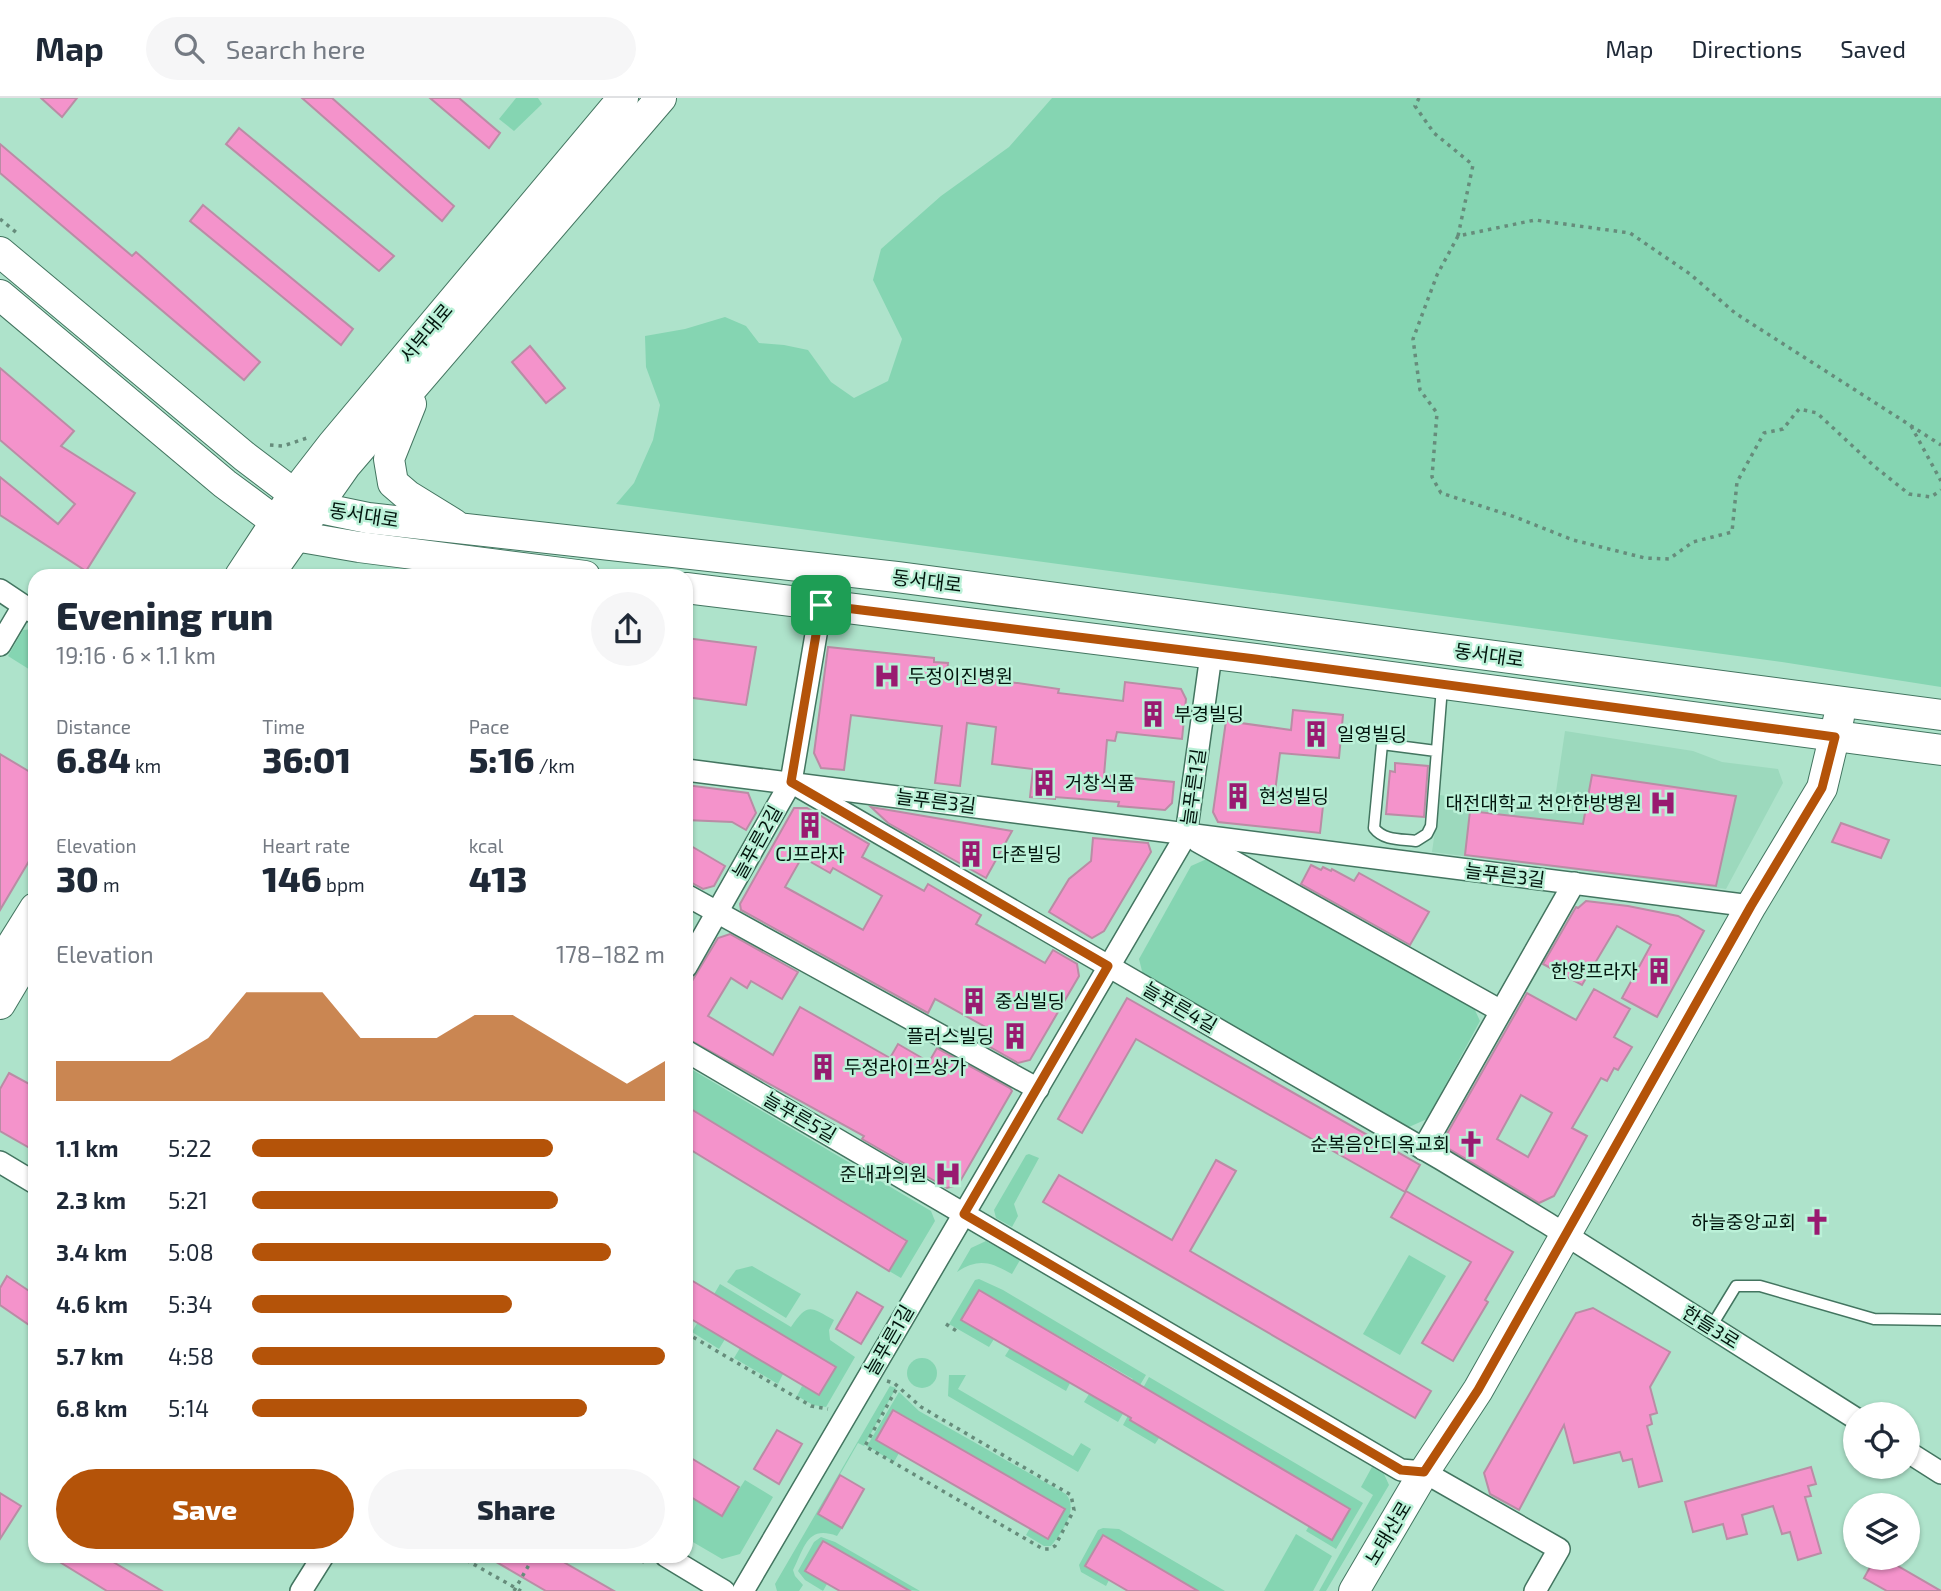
<!DOCTYPE html>
<meta charset="utf-8">
<style>
:root{--surface:#fff;--page:#f6f6f7;--text:#1f2937;--muted:#747a83;--line:#e0e1e3;--accent:#b45309}
body{margin:0;font-family:"Exo 2","Noto Sans KR",sans-serif;background:var(--page);color:var(--text);height:100vh;display:flex;flex-direction:column;font-size:26px;white-space:nowrap}
*{box-sizing:border-box;margin:0}
p{font-size:23px;color:var(--muted)}
.icon{flex:none;width:38px;height:38px;fill:none;stroke:currentColor;stroke-width:2;stroke-linecap:round;stroke-linejoin:round}
.map{position:relative;flex:1;overflow:hidden}
.drawer{position:absolute;left:28px;top:471px;width:665px;height:994px;display:flex;flex-direction:column;background:var(--surface);border-radius:21px;box-shadow:0 2px 5px #0004}
.drawer>*{flex:none}
.buttons{position:absolute;left:1843px;top:1304px;display:grid;gap:14px}
.buttons a{display:grid;place-items:center;width:77px;height:77px;border-radius:50%;background:var(--surface);box-shadow:0 2px 5px #0004;font-size:35px}
.pin{position:absolute;display:grid;place-items:center;width:60px;height:60px;color:#fff;margin:-30px;border-radius:14px;box-shadow:0 4px 10px #0006}
.round{display:grid;place-items:center;flex:none;width:74px;height:74px;border-radius:37px;background:var(--page)}
.head{display:flex;align-items:center;justify-content:space-between;height:119px;padding:0 28px}
h1{font-size:38px;font-weight:800;line-height:52px}
.metrics{display:grid;grid-template-columns:repeat(3,1fr);gap:10px;height:119px;padding:7px 28px}
.metrics div{display:grid;align-content:center}
.metrics b{font-size:35px;font-weight:800}
.metrics small{font-size:19px;font-weight:400}
.metrics p{font-size:19px}
.chart{height:196px;padding:14px 28px}
.chart p{display:flex;justify-content:space-between}
.chart svg{width:100%;height:126px;margin-top:7px;fill:var(--accent);opacity:.7}
.primary-button{display:flex;gap:14px;margin-top:auto;padding:14px 28px}
.primary-button a{flex:1;height:80px;border-radius:42px;background:var(--accent);color:#fff;font-size:28px;font-weight:800;line-height:80px;text-align:center}
.primary-button a+a{background:var(--page);color:var(--text)}
ul{padding:0 28px;list-style:none;font-size:23px}
li{display:grid;grid-template-columns:112px 84px 1fr;align-items:center;height:52px}
li i{height:18px;border-radius:9px;background:var(--accent)}
header{display:flex;align-items:center;gap:42px;box-sizing:border-box;height:98px;padding:0 35px;background:var(--surface);border-bottom:2px solid var(--line)}
header strong{font-size:33px}
nav{display:flex;gap:38px;margin-inline-start:auto;font-size:24px}
.search{width:490px;height:63px;background:var(--page);display:flex;align-items:center;gap:18px;box-sizing:border-box;padding:0 24px;border-radius:38px;color:var(--muted);font-size:26px}
.map>svg:first-child{display:block}
.built{fill:#9cd9bd}
.green{fill:#85d5b2}
.building{fill:#f493cb;stroke:#ba8ca5;stroke-width:2;fill-rule:evenodd}
.lines{fill:none;stroke-linecap:round;stroke-linejoin:round}
.lane-casing{stroke:#437560;stroke-width:13}
.street-casing{stroke:#437560;stroke-width:24}
.secondary-casing{stroke:#437560;stroke-width:32}
.path{stroke:#668c7b;stroke-width:3.5;stroke-dasharray:3.5 5;stroke-linecap:butt}
.lane{stroke:#fff;stroke-width:10}
.street{stroke:#fff;stroke-width:21}
.secondary{stroke:#fff;stroke-width:30}
.route-casing{stroke:#fff;stroke-width:14}
.route{stroke:#b45309;stroke-width:9}
.labels{text-anchor:middle;stroke-width:5;stroke-linejoin:round;paint-order:stroke}
.street-label{font-size:19px;fill:#02150d;stroke:#bbf1d8}
.poi-label{font-size:19px;fill:#02150d;stroke:#bbf1d8;text-anchor:start}
</style>
<header>
<strong>Map</strong>
<div class="search"><svg class="icon" aria-label="search" viewBox="0 0 24 24"><circle cx="10" cy="10" r="6"/><path d="M15 15l6 6"/></svg>Search here</div>
<nav><a>Map</a><a>Directions</a><a>Saved</a></nav>
</header>
<div class="map">
<svg width="1941" height="1493" viewBox="0 0 1941 1493">
<rect width="100%" height="100%" fill="#aee3cb"/>
<polygon class="built" points="1565,633 1693,653 1722,664 1778,671 1783,685 1726,791 1432,754 1440,697 1553,714"/>
<g class="green">
<polygon points="516,0 538,0 542,6 514,33 499,21"/>
<polygon points="1052,0 1941,0 1941,589 1782,564 616,406 634,385 653,342 660,307 646,269 645,238 685,231 725,219 746,228 759,245 784,247 808,252 831,284 854,300 888,283 902,241 873,182 881,151 941,98 1009,49"/>
<polygon points="35,531 35,575 8,558 23,532"/>
<polygon points="1209,760 1474,910 1480,923 1427,1021 1409,1029 1143,877 1139,861 1191,768"/>
<polygon points="686,968 931,1113 935,1123 901,1180 889,1173 907,1142 686,1008"/>
<polygon points="1029,1056 1039,1060 1014,1106 1018,1118 1012,1129 996,1120 994,1112 1026,1057"/>
<path d="M986,1143L1020,1162L1012,1176C990,1164 979,1160 957,1174L971,1150Z"/>
<polygon points="1409,1157 1446,1178 1400,1257 1363,1236"/>
<polygon points="752,1168 801,1196 786,1220 727,1184 736,1172"/>
<polygon points="979,1181 1003,1192 1146,1277 1118,1324 1084,1304 1089,1296 1116,1311 1133,1281 979,1192 962,1222 994,1241 989,1249 949,1226 975,1182"/>
<path d="M720,1186L791,1229C808,1204 810,1209 834,1222L829,1232L830,1242L855,1259L826,1309L813,1307L797,1298L802,1288L819,1297L835,1269L719,1199L702,1227L725,1241L719,1251L692,1234Z"/>
<polygon points="740,1250 783,1276 778,1286 734,1260"/>
<polygon points="1010,1250 1070,1285 1066,1293 1005,1258"/>
<circle cx="922" cy="1275" r="15"/>
<polygon points="949,1277 966,1277 958,1291 1073,1358 1081,1345 1091,1351 1078,1374 948,1298"/>
<polygon points="1149,1279 1363,1405 1336,1451 1306,1433 1309,1428 1147,1293 1130,1322 1159,1340 1155,1346 1123,1327"/>
<path d="M890,1288L896,1290L864,1348L858,1345L818,1415L842,1430L837,1438C807,1427 805,1449 793,1472L795,1478L803,1487L799,1493H777L775,1486Z"/>
<path d="M899,1294L919,1313L1066,1396C1079,1412 1062,1434 1051,1448H1044L1026,1437L1030,1430L1048,1440L1065,1411L894,1312L876,1341L899,1355L894,1364L867,1348Z"/>
<polygon points="1372,1369 1384,1376 1389,1387 1326,1493 1319,1493 1373,1397 1361,1389"/>
<polygon points="745,1382 773,1399 740,1456 722,1461 686,1440 686,1396 722,1418"/>
<polygon points="1103,1430 1119,1431 1225,1493 1198,1493 1103,1438 1085,1468 1109,1482 1106,1488 1081,1474 1079,1467 1098,1432"/>
<polygon points="1296,1436 1332,1458 1313,1493 1264,1493"/>
<polygon points="821,1439 835,1444 920,1493 827,1486 823,1493 805,1482 798,1473 814,1444"/>
</g>
<g class="building">
<polygon points="41,0 77,0 62,19"/>
<polygon points="302,0 332,0 454,108 442,123"/>
<polygon points="430,0 459,0 500,35 489,50"/>
<polygon points="239,30 394,158 379,173 226,46"/>
<polygon points="0,46 132,158 136,154 260,264 244,282 0,75"/>
<polygon points="203,107 353,231 341,247 190,123"/>
<polygon points="530,248 565,290 546,305 512,264"/>
<polygon points="0,270 74,333 61,348 135,395 86,473 0,417 0,379 58,426 75,406 0,342"/>
<polygon points="686,540 756,549 746,607 686,599"/>
<polygon points="828,549 934,560 934,564 948,565 947,575 1059,591 1058,595 1123,603 1125,584 1181,591 1186,601 1182,641 1117,634 1115,643 1107,642 1104,677 1174,684 1172,705 1165,712 1118,708 1119,704 1055,699 1055,701 1030,699 1033,671 992,666 996,629 967,625 960,688 935,685 942,628 851,617 844,672 821,670 814,655"/>
<polygon points="1293,612 1343,617 1339,660 1280,655 1275,694 1324,699 1320,735 1218,724 1213,714 1226,623 1291,632"/>
<polygon points="0,656 35,677 35,753 0,812"/>
<polygon points="1395,665 1428,668 1424,719 1386,716 1390,673 1395,674"/>
<polygon points="1592,677 1736,698 1716,788 1465,757 1470,713 1583,726"/>
<polygon points="686,687 748,695 756,715 746,732 732,724 686,722"/>
<polygon points="871,709 1012,733 986,780 888,725"/>
<path d="M794,710H807L869,746L862,759L924,793L928,786L981,817L976,826L1045,865L1053,852L1077,866L1079,878L1030,962L1018,965L983,945L991,932L935,901L928,915L741,812L740,806ZM802,759L830,775L833,770L882,798L863,832L785,789Z"/>
<polygon points="1841,725 1889,742 1881,760 1832,744"/>
<polygon points="1093,740 1148,745 1151,754 1104,833 1092,840 1049,814 1069,781 1091,763"/>
<polygon points="686,745 725,768 714,788 703,791 686,782"/>
<polygon points="1311,767 1321,772 1323,769 1331,773 1332,771 1354,783 1359,775 1429,814 1410,847 1301,786"/>
<polygon points="1586,803 1628,808 1678,818 1704,833 1657,919 1622,900 1651,847 1617,828 1582,887 1543,866 1576,809 1578,810"/>
<polygon points="730,836 798,874 782,901 751,883 747,890 731,880 708,918 773,957 800,909 890,960 898,946 929,964 937,950 1010,990 1012,993 958,1087 947,1090 862,1041 864,1038 686,940 686,893 718,840"/>
<path d="M1594,891L1630,911L1614,939L1632,949L1618,972L1614,970L1607,983L1601,980L1572,1030L1587,1038L1554,1098L1539,1105L1446,1049L1444,1041L1527,895L1576,922ZM1521,997L1552,1015L1528,1059L1497,1041Z"/>
<polygon points="1127,900 1420,1067 1405,1094 1136,941 1082,1035 1058,1021"/>
<polygon points="9,975 35,989 35,1053 0,1033 0,991"/>
<polygon points="686,1008 907,1143 889,1173 686,1049"/>
<polygon points="1216,1062 1236,1073 1190,1153 1431,1293 1415,1320 1043,1104 1059,1077 1172,1142"/>
<polygon points="1406,1093 1513,1154 1485,1202 1488,1204 1453,1263 1422,1245 1471,1164 1391,1119"/>
<polygon points="7,1178 35,1197 35,1231 0,1207 0,1190"/>
<polygon points="686,1179 836,1269 819,1297 686,1218"/>
<polygon points="979,1192 1350,1411 1332,1442 1130,1322 1131,1320 961,1222"/>
<polygon points="857,1194 883,1209 861,1246 836,1231"/>
<polygon points="1593,1210 1670,1254 1650,1289 1657,1315 1650,1317 1652,1326 1647,1328 1662,1383 1639,1389 1632,1361 1623,1363 1620,1354 1574,1365 1564,1327 1519,1412 1490,1396 1484,1375 1576,1215"/>
<polygon points="893,1312 1065,1411 1048,1441 876,1342"/>
<polygon points="777,1332 802,1346 779,1386 754,1371"/>
<polygon points="686,1357 739,1389 722,1418 686,1396"/>
<polygon points="1811,1369 1816,1386 1808,1388 1811,1398 1805,1399 1821,1455 1798,1462 1790,1434 1782,1436 1773,1408 1742,1417 1747,1436 1727,1441 1723,1426 1693,1434 1685,1404"/>
<polygon points="840,1377 864,1391 842,1430 818,1416"/>
<polygon points="0,1395 21,1408 0,1441"/>
<polygon points="1103,1437 1198,1493 1128,1493 1109,1482 1085,1468"/>
<polygon points="823,1443 910,1493 840,1493 805,1473"/>
<polygon points="50,1458 103,1458 162,1493 107,1493"/>
<polygon points="486,1458 553,1458 614,1493 546,1493"/>
<polygon points="1875,1460 1884,1460 1941,1493 1887,1493 1864,1480"/>
</g>
<g class="lines">
<defs>
<g id="lane">
<path d="M1436,653L1382,646L1374,730C1384,743 1401,741 1416,743L1427,736L1431,728L1442,589"/>
<polyline points="1711,1229 1736,1188 1760,1188 1874,1221 1941,1222"/>
</g>
<g id="street">
<polyline points="0,492 33,514"/>
<polyline points="0,547 23,508"/>
<polyline points="686,672 1751,808"/>
<polyline points="791,684 1441,1061 1547,1125 1855,1320"/>
<polyline points="1197,743 1501,913"/>
<polyline points="686,797 1038,991"/>
<polyline points="686,869 791,684 821,507"/>
<polyline points="686,953 1401,1372 1424,1374 1559,1451 1535,1493"/>
<polyline points="1423,1051 1574,785"/>
<polyline points="0,1064 35,1085"/>
<polyline points="1908,1354 1941,1375"/>
<polyline points="666,1458 724,1493"/>
<polyline points="301,1493 323,1458"/>
<polyline points="743,1493 1186,737 1211,557"/>
</g>
<g id="secondary">
<polyline points="0,154 244,358 294,396 315,409 368,420 897,479 1941,617"/>
<polyline points="0,197 225,386 295,438 359,449 585,478"/>
<polyline points="411,306 389,361 393,385 407,397 454,426"/>
<polyline points="240,478 294,396 332,347 623,0"/>
<polyline points="268,478 346,367 661,0"/>
<polyline points="686,490 1255,561 1941,652"/>
<polyline points="0,866 35,810"/>
<polyline points="0,906 35,847"/>
<polyline points="1354,1493 1424,1374 1478,1292 1751,808 1822,690 1839,619"/>
</g>
</defs>
<use href="#lane" class="lane-casing"/>
<use href="#street" class="street-casing"/>
<use href="#secondary" class="secondary-casing"/>
<g class="path">
<polyline points="1419,0 1415,8 1434,35 1473,67 1458,138 1535,122 1630,135 1690,176 1735,215 1941,347"/>
<polyline points="0,121 17,135"/>
<polyline points="1458,138 1437,177 1413,241 1420,292 1437,315 1432,379 1441,395 1515,419 1573,442 1645,460 1669,461 1693,444 1732,434 1737,384 1764,335 1783,331 1799,311 1817,315 1874,368 1909,396 1931,399 1941,392"/>
<polyline points="1911,328 1941,383"/>
<polyline points="270,347 283,348 307,340"/>
<polyline points="946,1226 958,1234"/>
<polyline points="686,1235 811,1308 828,1311"/>
<polyline points="887,1283 894,1285 921,1309 1071,1397 1074,1412 1055,1448 1050,1451 1043,1451 865,1348 898,1288"/>
<polyline points="459,1458 521,1493"/>
<polyline points="634,1458 647,1466"/>
<polyline points="514,1493 534,1458"/>
</g>
<use href="#lane" class="lane"/>
<use href="#street" class="street"/>
<use href="#secondary" class="secondary"/>
</g>
<g class="lines">
<defs>
<polygon id="route" points="821,507 1255,561 1835,639 1822,690 1751,808 1478,1292 1424,1374 1401,1372 964,1116 1108,868 791,684"/>
</defs>
<use href="#route" class="route-casing"/>
<use href="#route" class="route"/>
</g>
<defs>
<symbol id="hospital-bare" viewBox="-9 -9 18 18"><path d="M-5-5h3v3.5h4V-5h3V5h-3V1.5h-4V5h-3Z" fill="#991a70" stroke="#bbf1d8" stroke-width="2.5" paint-order="stroke"/></symbol>
<symbol id="building-bare" viewBox="-9 -9 18 18"><path d="M-4-6H4V6H1V3H-1V6H-4ZM-2.5-4.3h1.7v1.8h-1.7ZM.8-4.3h1.7v1.8H.8ZM-2.5-1h1.7V.8h-1.7ZM.8-1h1.7V.8H.8Z" fill="#991a70" stroke="#bbf1d8" stroke-width="2.5" paint-order="stroke"/></symbol>
<symbol id="church-bare" viewBox="-9 -9 18 18"><path d="M-1.2-6h2.4v3.5h3.3v2.4h-3.3V6h-2.4V-.1h-3.3v-2.4h3.3Z" fill="#991a70" stroke="#bbf1d8" stroke-width="2.5" paint-order="stroke"/></symbol>
</defs>
<g fill-rule="evenodd">
<use href="#hospital-bare" x="868" y="559" width="38" height="38"/>
<use href="#building-bare" x="1134" y="597" width="38" height="38"/>
<use href="#building-bare" x="1297" y="617" width="38" height="38"/>
<use href="#building-bare" x="1025" y="666" width="38" height="38"/>
<use href="#building-bare" x="1219" y="679" width="38" height="38"/>
<use href="#hospital-bare" x="1644" y="686" width="38" height="38"/>
<use href="#building-bare" x="791" y="708" width="38" height="38"/>
<use href="#building-bare" x="952" y="737" width="38" height="38"/>
<use href="#building-bare" x="1640" y="854" width="38" height="38"/>
<use href="#building-bare" x="955" y="884" width="38" height="38"/>
<use href="#building-bare" x="996" y="919" width="38" height="38"/>
<use href="#building-bare" x="804" y="950" width="38" height="38"/>
<use href="#church-bare" x="1452" y="1027" width="38" height="38"/>
<use href="#hospital-bare" x="929" y="1057" width="38" height="38"/>
<use href="#church-bare" x="1798" y="1105" width="38" height="38"/>
</g>
<g class="labels">
<g class="street-label">
<text transform="translate(426 235) rotate(-50)" y="7">서부대로</text>
<text transform="translate(364 417) rotate(9)" y="7">동서대로</text>
<text transform="translate(927 483) rotate(7)" y="7">동서대로</text>
<text transform="translate(1489 557) rotate(8)" y="7">동서대로</text>
<text transform="translate(1193 689) rotate(-82)" y="7">늘푸른1길</text>
<text transform="translate(936 703) rotate(7)" y="7">늘푸른3길</text>
<text transform="translate(757 744) rotate(-61)" y="7">늘푸른2길</text>
<text transform="translate(1505 777) rotate(7)" y="7">늘푸른3길</text>
<text transform="translate(1180 909) rotate(30)" y="7">늘푸른4길</text>
<text transform="translate(800 1019) rotate(30)" y="7">늘푸른5길</text>
<text transform="translate(1711 1229) rotate(32)" y="7">한들3로</text>
<text transform="translate(889 1242) rotate(-60)" y="7">늘푸른1길</text>
<text transform="translate(1388 1435) rotate(-59)" y="7">노태산로</text>
</g>
<g class="poi-label">
<text x="908" y="585">두정이진병원</text>
<text x="1174" y="623">부경빌딩</text>
<text x="1337" y="643">일영빌딩</text>
<text x="1065" y="692">거창식품</text>
<text x="1259" y="705">현성빌딩</text>
<text x="1642" y="712" text-anchor="end">대전대학교 천안한방병원</text>
<text x="810" y="763" text-anchor="middle">CJ프라자</text>
<text x="992" y="763">다존빌딩</text>
<text x="1638" y="880" text-anchor="end">한양프라자</text>
<text x="995" y="910">중심빌딩</text>
<text x="994" y="945" text-anchor="end">플러스빌딩</text>
<text x="844" y="976">두정라이프상가</text>
<text x="1450" y="1053" text-anchor="end">순복음안디옥교회</text>
<text x="927" y="1083" text-anchor="end">준내과의원</text>
<text x="1796" y="1131" text-anchor="end">하늘중앙교회</text>
</g>
</g>
</svg>
<div class="buttons">
<a><svg class="icon" aria-label="locate" viewBox="0 0 24 24"><circle cx="12" cy="12" r="6"/><path d="M12 2v4M12 18v4M2 12h4M18 12h4"/></svg></a>
<a><svg class="icon" aria-label="layers" viewBox="0 0 24 24"><path d="M12 4l9 5-9 5-9-5zM3 14l9 5 9-5"/></svg></a>
</div>
<div class="pin" style="left:821px;top:507px;background:#1e9e55"><svg class="icon" aria-label="arrive" viewBox="0 0 24 24"><path d="M6 21V4h12l-3 4 3 4H6"/></svg></div>
<section class="drawer">
<div class="head"><div><h1>Evening run</h1><p>19:16 · 6 × 1.1 km</p></div><a class="round"><svg class="icon" aria-label="share" viewBox="0 0 24 24"><path d="M12 15V3M7 8l5-5 5 5M5 13v7h14v-7"/></svg></a></div>
<div class="metrics">
<div><p>Distance</p><b>6.84<small> km</small></b></div>
<div><p>Time</p><b>36:01</b></div>
<div><p>Pace</p><b>5:16<small> /km</small></b></div>
</div>
<div class="metrics">
<div><p>Elevation</p><b>30<small> m</small></b></div>
<div><p>Heart rate</p><b>146<small> bpm</small></b></div>
<div><p>kcal</p><b>413</b></div>
</div>
<div class="chart"><p><span>Elevation</span>178–182 m</p>
<svg viewBox="0 0 160 44" preserveAspectRatio="none"><path d="M0 44V30L10 30L20 30L30 30L40 22L50 6L60 6L70 6L80 22L90 22L100 22L110 14L120 14L130 22L140 30L150 38L160 30V44z"/></svg>
</div>
<ul>
<li><b>1.1 km</b>5:22<i style="width:73%"></i></li>
<li><b>2.3 km</b>5:21<i style="width:74%"></i></li>
<li><b>3.4 km</b>5:08<i style="width:87%"></i></li>
<li><b>4.6 km</b>5:34<i style="width:63%"></i></li>
<li><b>5.7 km</b>4:58<i style="width:100%"></i></li>
<li><b>6.8 km</b>5:14<i style="width:81%"></i></li>
</ul>
<div class="primary-button"><a>Save</a><a>Share</a></div>
</section>
</div>
